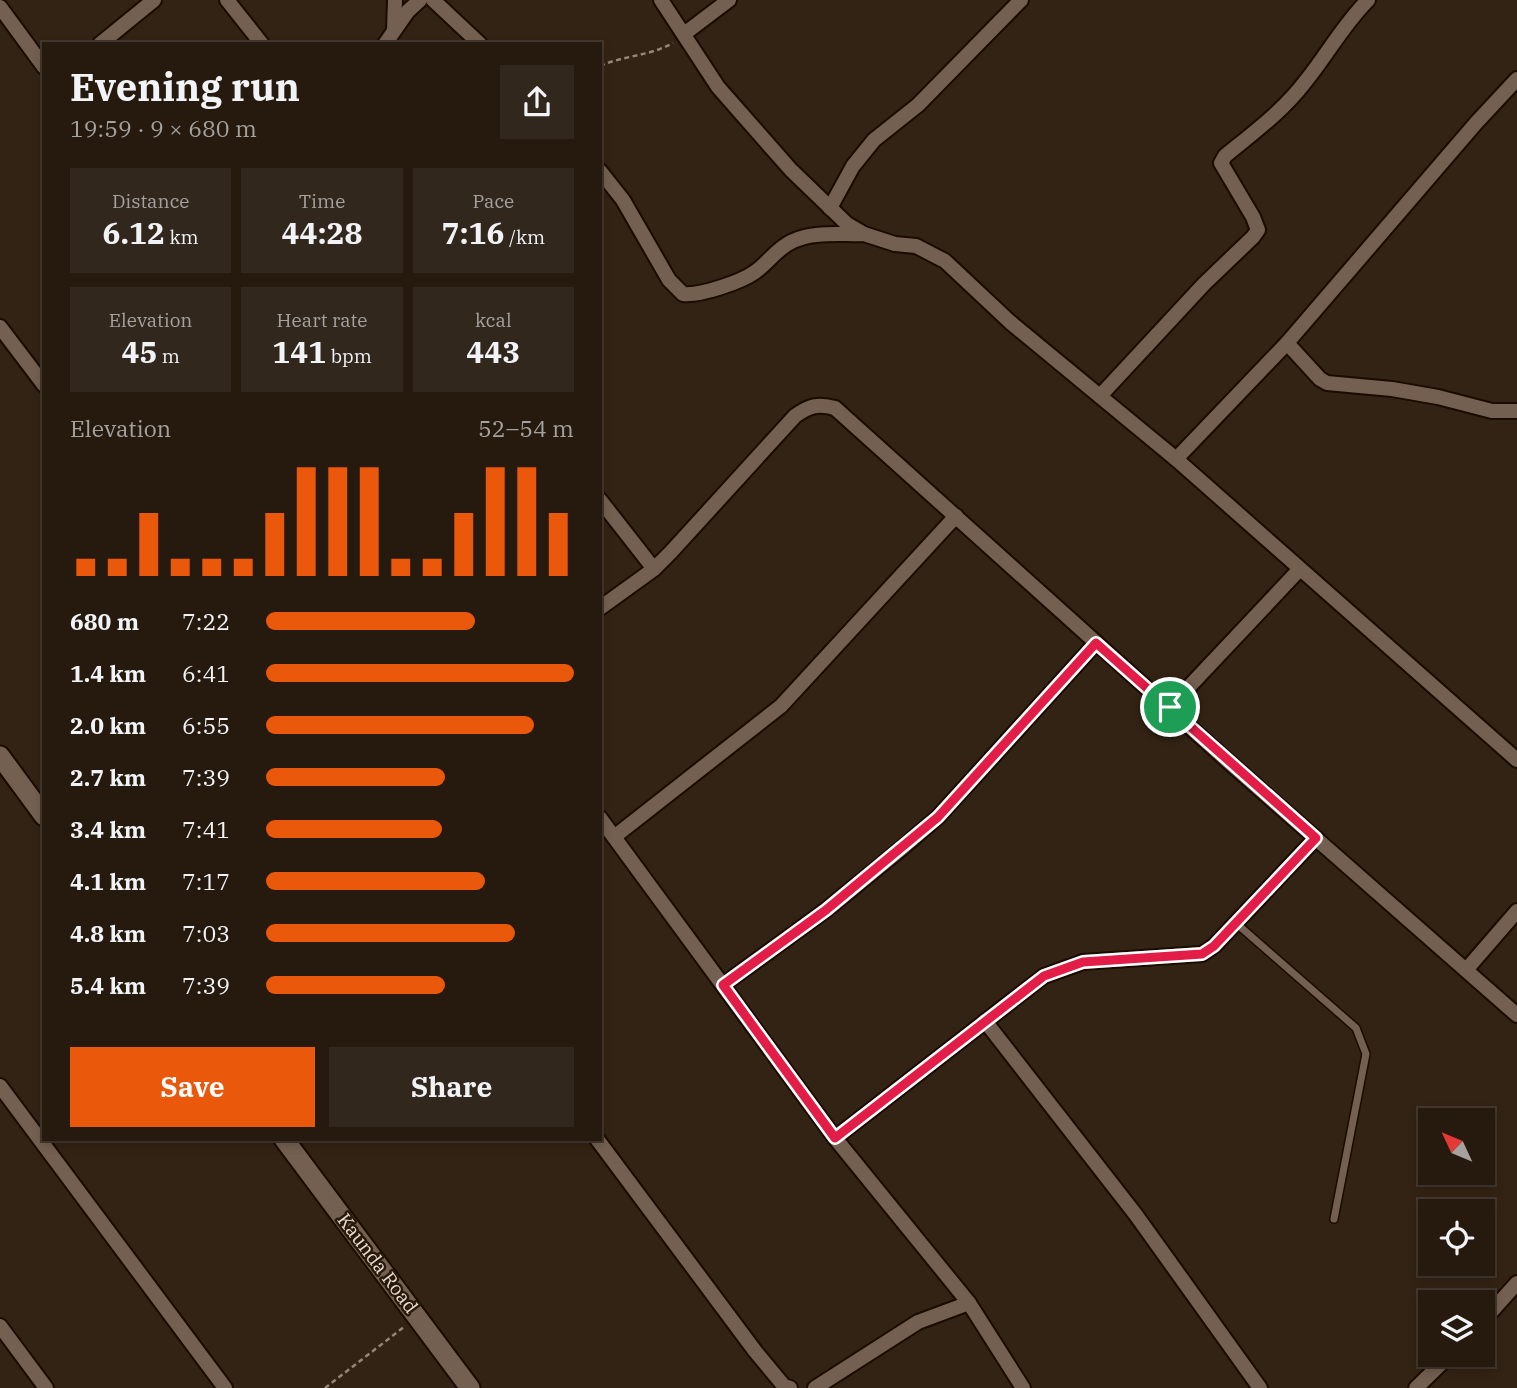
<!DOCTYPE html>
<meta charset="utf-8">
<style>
:root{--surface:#261a0f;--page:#32271d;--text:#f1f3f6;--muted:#a4a19e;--line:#42382f;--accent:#ea580c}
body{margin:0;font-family:"IBM Plex Serif",serif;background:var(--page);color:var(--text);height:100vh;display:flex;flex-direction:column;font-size:26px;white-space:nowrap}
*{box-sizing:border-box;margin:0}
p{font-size:23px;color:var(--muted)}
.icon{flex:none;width:38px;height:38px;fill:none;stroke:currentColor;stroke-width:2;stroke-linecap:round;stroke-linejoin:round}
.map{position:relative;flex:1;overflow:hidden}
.side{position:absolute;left:42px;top:42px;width:560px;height:1099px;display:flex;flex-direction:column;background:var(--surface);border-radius:0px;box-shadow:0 4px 10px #0003,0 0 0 2px var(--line)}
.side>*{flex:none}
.needle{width:46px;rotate:314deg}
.controls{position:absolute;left:1418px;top:1108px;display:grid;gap:14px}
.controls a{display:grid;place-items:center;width:77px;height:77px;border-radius:0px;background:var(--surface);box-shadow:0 4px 10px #0003,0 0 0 2px var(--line);font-size:35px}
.pin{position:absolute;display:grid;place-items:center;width:60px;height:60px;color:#fff;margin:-30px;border:4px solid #fff;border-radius:50%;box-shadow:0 2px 7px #0007}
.round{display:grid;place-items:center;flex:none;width:74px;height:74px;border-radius:0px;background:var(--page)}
.head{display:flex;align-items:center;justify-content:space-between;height:119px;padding:0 28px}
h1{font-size:38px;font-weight:700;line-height:52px}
.figures{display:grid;grid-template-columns:repeat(3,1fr);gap:10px;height:119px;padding:7px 28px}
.figures div{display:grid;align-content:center;border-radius:0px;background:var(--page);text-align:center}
.figures b{font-size:30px;font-weight:700}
.figures small{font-size:19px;font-weight:400}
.figures p{font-size:19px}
.chart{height:196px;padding:14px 28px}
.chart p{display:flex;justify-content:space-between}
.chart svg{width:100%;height:126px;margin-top:7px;stroke:var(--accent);stroke-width:6}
.action{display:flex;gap:14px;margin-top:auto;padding:14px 28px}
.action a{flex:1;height:80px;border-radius:0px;background:var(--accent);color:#fff;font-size:28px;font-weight:700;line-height:80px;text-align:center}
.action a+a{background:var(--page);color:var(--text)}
ul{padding:0 28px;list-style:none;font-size:23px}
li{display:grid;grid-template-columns:112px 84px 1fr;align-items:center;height:52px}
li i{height:18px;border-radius:9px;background:var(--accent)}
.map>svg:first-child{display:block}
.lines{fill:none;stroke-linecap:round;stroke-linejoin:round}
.lane-casing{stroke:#1a0b01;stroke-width:10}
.street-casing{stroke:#1a0b01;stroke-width:18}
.secondary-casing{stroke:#1a0b01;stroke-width:23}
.path{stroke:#94867a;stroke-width:2.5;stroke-dasharray:5 3.5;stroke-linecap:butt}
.lane{stroke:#746050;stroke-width:7}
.street{stroke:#746050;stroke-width:14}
.secondary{stroke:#746050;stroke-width:19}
.route-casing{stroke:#fff;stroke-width:14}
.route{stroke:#e11d48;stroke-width:9}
.labels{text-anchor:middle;stroke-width:5;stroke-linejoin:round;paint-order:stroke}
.street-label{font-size:19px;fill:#e7dbd2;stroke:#29190b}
</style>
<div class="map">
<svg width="1517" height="1388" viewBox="0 0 1517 1388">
<rect width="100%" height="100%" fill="#332314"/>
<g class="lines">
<defs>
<polyline id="lane" points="1237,924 1356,1028 1366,1054 1334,1219"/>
<g id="street">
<polyline points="227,0 262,44"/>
<polyline points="433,0 480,44"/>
<polyline points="661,0 718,87 791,170 847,224 864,234 895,244 916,246 945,261 1010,322 1176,459 1517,760"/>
<polyline points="0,7 44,67"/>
<polyline points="394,30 395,0"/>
<polyline points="684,34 729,0"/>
<polyline points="100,44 154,0"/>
<polyline points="385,44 408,11 420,0"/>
<path d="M600,171L623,200L669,280L683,294C700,296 741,282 755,272C769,262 777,248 793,241C814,231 841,235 864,234"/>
<polyline points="830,208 853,166 874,140 918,105 1021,0"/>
<polyline points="0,327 44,385"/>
<polyline points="1287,343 1320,379 1327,383 1392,389 1438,397 1492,411 1517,411"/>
<path d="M1100,396L1204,284L1253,237L1258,230L1253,217L1221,163L1225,156C1253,133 1283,111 1305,82C1327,55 1343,25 1368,0"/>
<polyline points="1176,459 1287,343 1476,123 1517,79"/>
<polyline points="600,500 654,569"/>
<path d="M600,608L654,569L671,552L795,416C809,406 818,403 835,408L1230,763L1517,1015"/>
<polyline points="1170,707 1299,570"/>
<polyline points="600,818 835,1138 969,1303 1023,1388"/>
<polyline points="614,837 781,706 956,516"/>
<polyline points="1466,970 1517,911"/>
<polyline points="723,985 826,910 902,848 938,817 1096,643"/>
<polyline points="985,1021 1136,1215 1260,1388"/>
<polyline points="0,1086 225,1388"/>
<polyline points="835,1138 1044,976 1083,962 1202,954 1214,946 1316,838"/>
<polyline points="597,1139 755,1351 784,1386 790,1388"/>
<polyline points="1482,1322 1517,1283"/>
<polyline points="0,1326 46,1388"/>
<polyline points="815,1388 918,1322 969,1303"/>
<polyline points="1416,1388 1451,1354"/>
</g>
<g id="secondary">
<polyline points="0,756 44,816"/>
<polyline points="284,1139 470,1388"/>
</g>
</defs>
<use href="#lane" class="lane-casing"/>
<use href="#street" class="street-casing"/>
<use href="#secondary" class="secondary-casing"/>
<g class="path">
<path d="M600,66C625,55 647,57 673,43"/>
<polyline points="325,1388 404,1327"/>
</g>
<use href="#lane" class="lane"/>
<use href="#street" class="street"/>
<use href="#secondary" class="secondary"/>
</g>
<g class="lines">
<defs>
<polygon id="route" points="1096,643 1316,838 1214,946 1202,954 1083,962 1044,976 835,1138 723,985 826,910 938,817"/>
</defs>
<use href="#route" class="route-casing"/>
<use href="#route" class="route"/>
</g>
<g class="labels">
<g class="street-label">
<text transform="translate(378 1263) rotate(53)" y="7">Kaunda Road</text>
</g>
</g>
</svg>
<div class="controls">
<a><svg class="needle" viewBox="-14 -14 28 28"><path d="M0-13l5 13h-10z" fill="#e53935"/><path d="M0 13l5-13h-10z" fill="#a4a19e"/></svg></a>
<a><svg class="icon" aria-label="locate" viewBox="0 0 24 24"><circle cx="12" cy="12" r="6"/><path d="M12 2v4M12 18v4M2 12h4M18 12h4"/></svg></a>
<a><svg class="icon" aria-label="layers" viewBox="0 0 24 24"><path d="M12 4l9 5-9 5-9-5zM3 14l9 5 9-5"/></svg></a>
</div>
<div class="pin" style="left:1170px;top:707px;background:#1e9e55"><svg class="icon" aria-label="arrive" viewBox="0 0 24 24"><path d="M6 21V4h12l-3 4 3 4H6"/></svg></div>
<section class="side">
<div class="head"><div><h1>Evening run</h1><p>19:59 · 9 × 680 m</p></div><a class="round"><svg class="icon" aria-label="share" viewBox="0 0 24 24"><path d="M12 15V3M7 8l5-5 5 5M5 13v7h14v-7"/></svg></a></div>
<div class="figures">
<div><p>Distance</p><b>6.12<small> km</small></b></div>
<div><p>Time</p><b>44:28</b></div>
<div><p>Pace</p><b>7:16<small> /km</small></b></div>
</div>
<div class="figures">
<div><p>Elevation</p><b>45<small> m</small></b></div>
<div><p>Heart rate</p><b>141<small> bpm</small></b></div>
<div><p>kcal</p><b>443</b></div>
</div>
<div class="chart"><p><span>Elevation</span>52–54 m</p>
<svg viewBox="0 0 160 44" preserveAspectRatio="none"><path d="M5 44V38M15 44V38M25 44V22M35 44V38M45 44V38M55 44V38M65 44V22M75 44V6M85 44V6M95 44V6M105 44V38M115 44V38M125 44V22M135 44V6M145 44V6M155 44V22"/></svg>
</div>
<ul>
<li><b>680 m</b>7:22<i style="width:68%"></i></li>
<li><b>1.4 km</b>6:41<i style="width:100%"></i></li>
<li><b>2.0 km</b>6:55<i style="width:87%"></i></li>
<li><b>2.7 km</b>7:39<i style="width:58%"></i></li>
<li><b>3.4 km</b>7:41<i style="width:57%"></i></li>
<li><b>4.1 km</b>7:17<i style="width:71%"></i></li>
<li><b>4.8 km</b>7:03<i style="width:81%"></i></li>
<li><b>5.4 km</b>7:39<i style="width:58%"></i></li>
</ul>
<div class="action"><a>Save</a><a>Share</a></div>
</section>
</div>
